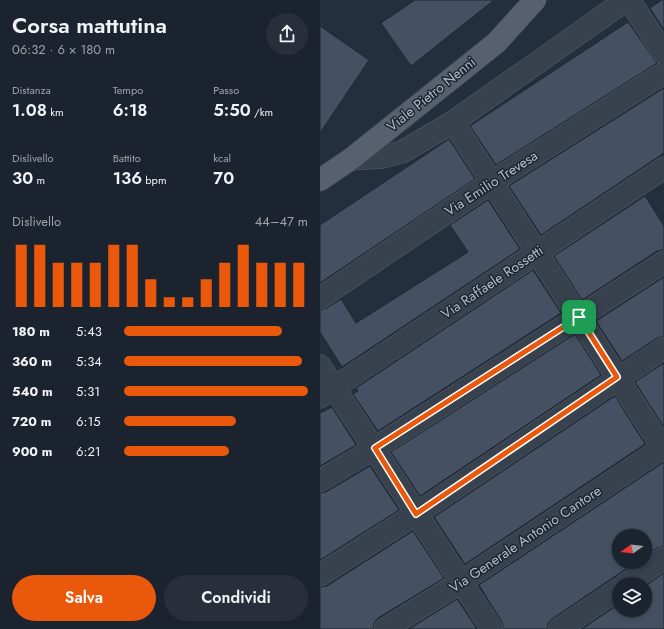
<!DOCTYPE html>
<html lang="it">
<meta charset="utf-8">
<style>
:root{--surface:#1b232e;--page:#282f3a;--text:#f1f3f6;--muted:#a0a4aa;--line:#39404a;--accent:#ea580c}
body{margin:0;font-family:Jost,sans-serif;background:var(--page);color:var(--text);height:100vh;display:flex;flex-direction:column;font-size:15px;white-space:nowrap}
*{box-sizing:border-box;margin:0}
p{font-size:13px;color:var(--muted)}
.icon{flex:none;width:22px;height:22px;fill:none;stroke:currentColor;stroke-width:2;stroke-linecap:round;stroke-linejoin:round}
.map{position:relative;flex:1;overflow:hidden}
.panel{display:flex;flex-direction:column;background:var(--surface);width:320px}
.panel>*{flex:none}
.needle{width:26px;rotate:256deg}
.tools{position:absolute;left:292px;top:529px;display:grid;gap:8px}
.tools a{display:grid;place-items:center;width:40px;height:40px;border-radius:50%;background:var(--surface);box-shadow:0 2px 6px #0003,0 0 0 1px var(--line);font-size:20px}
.pin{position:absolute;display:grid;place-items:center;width:34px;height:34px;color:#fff;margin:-17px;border-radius:8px;box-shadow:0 2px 6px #0006}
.round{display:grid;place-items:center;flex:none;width:42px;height:42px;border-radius:21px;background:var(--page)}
.head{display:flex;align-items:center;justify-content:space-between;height:68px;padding:0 12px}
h1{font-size:22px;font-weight:600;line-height:30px}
.figures{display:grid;grid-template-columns:repeat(3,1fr);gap:6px;height:68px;padding:4px 12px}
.figures div{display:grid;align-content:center}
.figures b{font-size:17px;font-weight:600}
.figures small{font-size:11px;font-weight:400}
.figures p{font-size:11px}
.chart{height:112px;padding:8px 12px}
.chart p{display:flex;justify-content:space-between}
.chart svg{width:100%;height:72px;margin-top:4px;stroke:var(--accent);stroke-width:6}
.primary-button{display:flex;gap:8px;margin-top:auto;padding:8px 12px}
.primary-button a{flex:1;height:46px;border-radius:24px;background:var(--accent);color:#fff;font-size:16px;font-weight:600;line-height:46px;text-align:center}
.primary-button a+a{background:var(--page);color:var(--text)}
ul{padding:0 12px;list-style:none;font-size:13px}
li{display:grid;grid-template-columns:64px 48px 1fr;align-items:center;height:30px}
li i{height:10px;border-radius:5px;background:var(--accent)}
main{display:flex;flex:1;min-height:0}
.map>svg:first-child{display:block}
.building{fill:#455162;stroke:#1f2835}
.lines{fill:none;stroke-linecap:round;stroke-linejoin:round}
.minor-casing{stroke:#565f6c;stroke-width:23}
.major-casing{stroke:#414a57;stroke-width:23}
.minor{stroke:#38414e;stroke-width:22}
.major{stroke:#56606e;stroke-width:22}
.route-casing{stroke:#fff;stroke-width:8}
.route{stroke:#ea580c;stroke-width:5}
.labels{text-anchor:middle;stroke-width:3;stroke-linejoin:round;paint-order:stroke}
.street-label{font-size:14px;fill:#b4bcc9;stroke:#1d2633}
</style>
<main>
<section class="panel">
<div class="head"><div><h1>Corsa mattutina</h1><p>06:32 · 6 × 180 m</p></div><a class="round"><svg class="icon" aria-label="share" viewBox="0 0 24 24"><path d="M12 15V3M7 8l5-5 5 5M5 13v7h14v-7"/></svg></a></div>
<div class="figures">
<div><p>Distanza</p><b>1.08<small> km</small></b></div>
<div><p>Tempo</p><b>6:18</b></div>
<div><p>Passo</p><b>5:50<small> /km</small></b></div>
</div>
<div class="figures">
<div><p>Dislivello</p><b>30<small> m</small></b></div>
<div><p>Battito</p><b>136<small> bpm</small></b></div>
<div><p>kcal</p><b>70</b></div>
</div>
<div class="chart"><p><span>Dislivello</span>44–47 m</p>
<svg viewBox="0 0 160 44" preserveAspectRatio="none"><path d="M5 44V6M15 44V6M25 44V17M35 44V17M45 44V17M55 44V6M65 44V6M75 44V27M85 44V38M95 44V38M105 44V27M115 44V17M125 44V6M135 44V17M145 44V17M155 44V17"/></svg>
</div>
<ul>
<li><b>180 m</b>5:43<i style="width:86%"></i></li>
<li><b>360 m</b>5:34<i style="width:97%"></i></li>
<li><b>540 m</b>5:31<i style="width:100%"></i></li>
<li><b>720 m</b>6:15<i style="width:61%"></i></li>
<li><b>900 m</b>6:21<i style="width:57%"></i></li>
</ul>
<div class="primary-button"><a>Salva</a><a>Condividi</a></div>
</section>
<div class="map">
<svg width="344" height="629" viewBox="0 0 344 629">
<rect width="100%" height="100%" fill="#242f3e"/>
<g class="building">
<polygon points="95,0 174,0 91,66 61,23"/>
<polygon points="342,0 344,0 344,30 330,8"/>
<polygon points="308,22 337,63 176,165 150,126"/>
<polygon points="0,26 49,60 0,133"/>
<polygon points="344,88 344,153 221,235 189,186"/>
<polygon points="129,139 155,179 0,283 0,225"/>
<polygon points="325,196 344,226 344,250 337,251 262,300 234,256"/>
<polygon points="168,200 200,249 22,367 0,332 0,310 7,308 21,299 36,323 148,252 130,225"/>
<polygon points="213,270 241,313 58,431 33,394 38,391 36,388"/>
<polygon points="344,277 344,336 337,338 302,361 276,321"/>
<polygon points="255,334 281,375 100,496 71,452"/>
<polygon points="344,363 344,427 315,382"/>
<polygon points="295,396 325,444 145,564 114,517"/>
<polygon points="12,407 36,445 0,466 0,413"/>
<polygon points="344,462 344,546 337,548 325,556 325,536 299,536 299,562 316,562 232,619 228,623 227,629 184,629 182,622 159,585"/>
<polygon points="50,466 79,510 0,560 0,493 6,492"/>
<polygon points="93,531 124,578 58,618 54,623 53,629 0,629 0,587 7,586"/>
<polygon points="344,573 344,629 262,629 299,604 299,610 325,610 325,586"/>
<polygon points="137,599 157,629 89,629"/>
</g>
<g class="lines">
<defs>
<g id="minor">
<polyline points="309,0 344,53"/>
<polyline points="133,122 344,450"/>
<polyline points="31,159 63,157 82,152 133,122 306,0"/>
<polyline points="0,298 172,182 344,73"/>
<path d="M0,366C57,454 115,541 172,629"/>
<polyline points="0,397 344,168"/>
<polyline points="0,481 55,448 344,262"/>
<polyline points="0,575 96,514 344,348"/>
<polyline points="306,584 344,558"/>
<polyline points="65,629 141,582 344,447"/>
<polyline points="239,629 299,589"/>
</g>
<polyline id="major" points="0,180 31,159 176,43 215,0"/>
</defs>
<use href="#minor" class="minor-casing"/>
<use href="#major" class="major-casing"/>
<use href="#minor" class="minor"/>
<use href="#major" class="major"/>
</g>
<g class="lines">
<defs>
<polygon id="route" points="259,317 297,377 96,514 55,448"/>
</defs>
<use href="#route" class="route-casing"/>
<use href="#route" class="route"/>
</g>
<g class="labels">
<g class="street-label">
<text transform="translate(111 94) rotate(-39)" y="5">Viale Pietro Nenni</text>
<text transform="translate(171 183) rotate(-33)" y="5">Via Emilio Trevesa</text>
<text transform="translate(172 282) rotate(-34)" y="5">Via Raffaele Rossetti</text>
<text transform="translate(205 539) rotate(-34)" y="5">Via Generale Antonio Cantore</text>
</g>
</g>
</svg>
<div class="tools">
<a><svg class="needle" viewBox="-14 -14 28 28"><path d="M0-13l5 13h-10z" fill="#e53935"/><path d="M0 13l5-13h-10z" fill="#a0a4aa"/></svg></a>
<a><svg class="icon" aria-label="layers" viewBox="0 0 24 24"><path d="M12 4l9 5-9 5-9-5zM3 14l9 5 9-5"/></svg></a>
</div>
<div class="pin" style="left:259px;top:317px;background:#1e9e55"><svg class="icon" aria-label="arrive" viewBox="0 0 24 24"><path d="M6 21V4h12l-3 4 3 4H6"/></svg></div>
</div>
</main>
